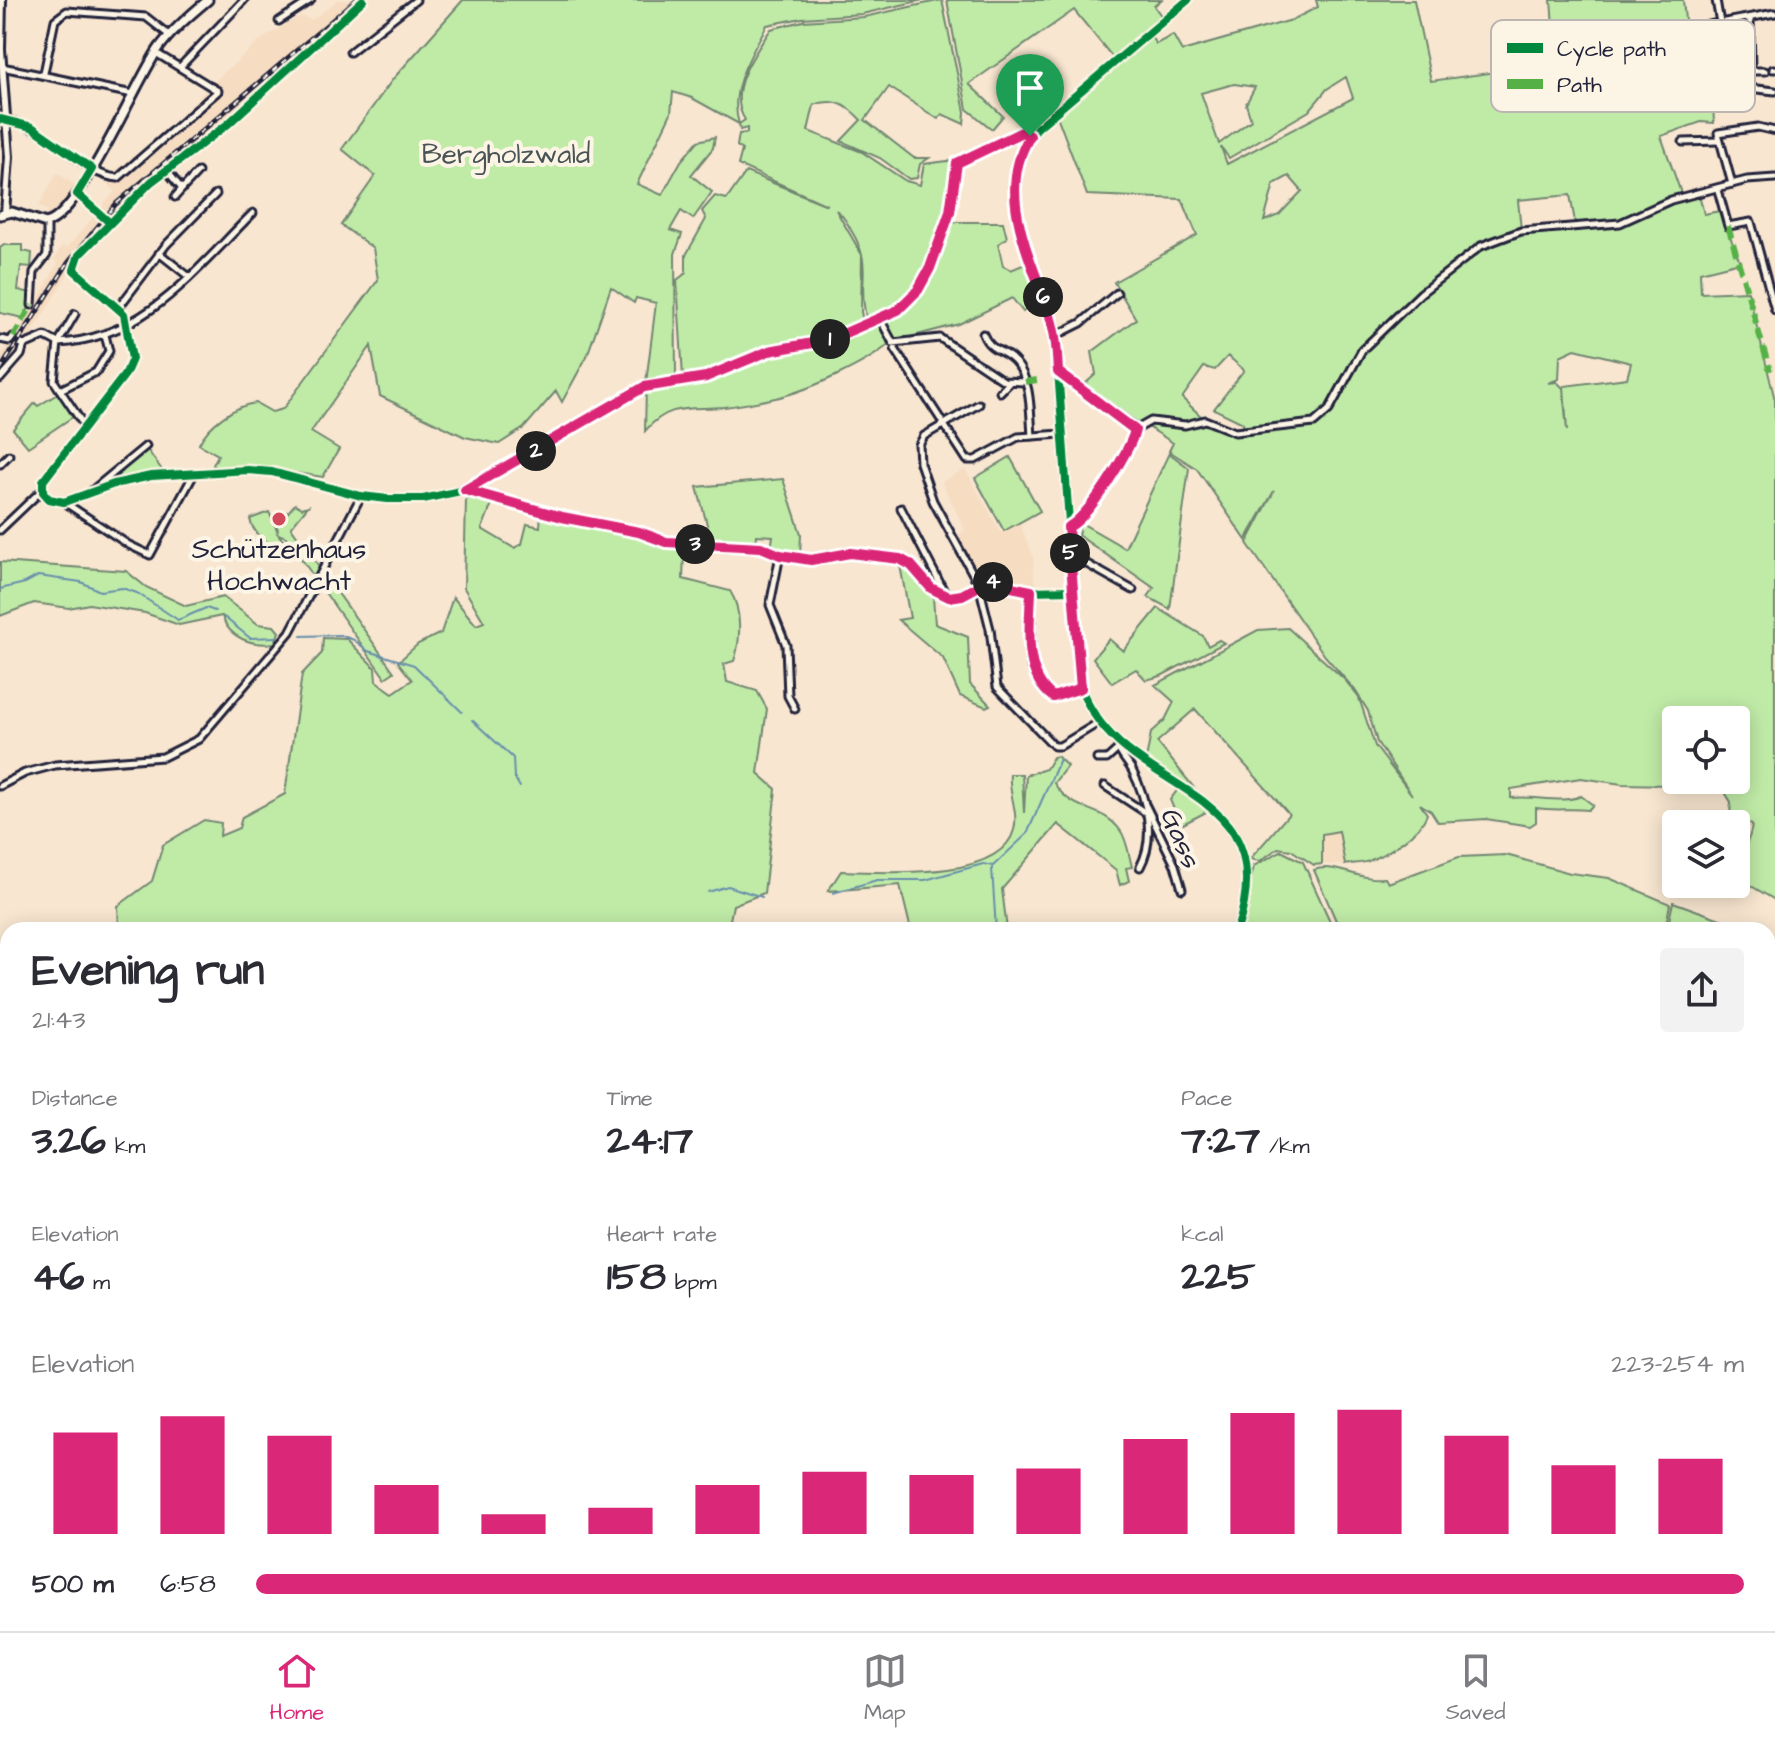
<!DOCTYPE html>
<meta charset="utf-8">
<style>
:root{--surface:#fff;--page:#f2f2f3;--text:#2b2b33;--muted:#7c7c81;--line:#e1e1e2;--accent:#db2777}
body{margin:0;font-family:"Architects Daughter",sans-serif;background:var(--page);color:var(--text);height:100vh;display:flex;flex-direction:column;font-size:30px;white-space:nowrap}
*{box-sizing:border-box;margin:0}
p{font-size:26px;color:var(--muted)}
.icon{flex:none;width:44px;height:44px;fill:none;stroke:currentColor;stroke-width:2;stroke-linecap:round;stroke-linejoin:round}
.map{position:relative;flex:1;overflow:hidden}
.side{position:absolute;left:0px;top:922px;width:1776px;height:710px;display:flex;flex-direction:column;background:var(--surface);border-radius:24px 24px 0 0;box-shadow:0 4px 20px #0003}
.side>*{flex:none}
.fabs{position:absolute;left:1662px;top:706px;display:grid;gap:16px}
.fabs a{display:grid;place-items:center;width:88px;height:88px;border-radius:8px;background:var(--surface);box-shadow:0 4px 20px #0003;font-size:40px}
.pin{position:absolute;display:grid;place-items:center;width:68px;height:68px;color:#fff;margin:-82px -34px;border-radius:50% 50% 50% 0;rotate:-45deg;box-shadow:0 0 8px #0007}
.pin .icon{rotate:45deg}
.km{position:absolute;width:40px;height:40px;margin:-20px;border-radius:50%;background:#222;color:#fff;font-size:22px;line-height:40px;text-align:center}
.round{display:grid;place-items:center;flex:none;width:84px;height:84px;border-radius:8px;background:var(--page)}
.summary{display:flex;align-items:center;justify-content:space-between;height:136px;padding:0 32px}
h1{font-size:44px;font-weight:700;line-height:60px}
.figures{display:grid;grid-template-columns:repeat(3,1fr);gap:12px;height:136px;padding:8px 32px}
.figures div{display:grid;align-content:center}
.figures b{font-size:40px;font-weight:700}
.figures small{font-size:22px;font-weight:400}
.figures p{font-size:22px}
.chart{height:224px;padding:16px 32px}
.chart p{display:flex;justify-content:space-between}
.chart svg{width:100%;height:144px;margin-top:8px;stroke:var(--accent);stroke-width:6}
ul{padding:0 32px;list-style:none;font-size:26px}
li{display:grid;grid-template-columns:128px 96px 1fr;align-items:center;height:60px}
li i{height:20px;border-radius:10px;background:var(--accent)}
.menu{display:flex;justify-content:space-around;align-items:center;height:112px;border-top:2px solid var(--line);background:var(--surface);font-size:22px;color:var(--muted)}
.menu a{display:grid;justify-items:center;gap:4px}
.menu .selected{color:var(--accent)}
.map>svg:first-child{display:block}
.built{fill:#f6dcc1}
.green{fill:#c0eba7;stroke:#718671;stroke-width:2;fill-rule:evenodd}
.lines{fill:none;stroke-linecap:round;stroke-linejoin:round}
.stream{stroke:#688fac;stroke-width:2}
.minor-tunnel{stroke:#cdbfb2;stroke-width:5;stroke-dasharray:5 2.5;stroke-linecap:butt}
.minor-casing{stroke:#22223b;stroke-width:11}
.tertiary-casing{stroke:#22223b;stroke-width:12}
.secondary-casing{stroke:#22223b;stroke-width:13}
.minor{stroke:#fcf5e5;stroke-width:5}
.tertiary{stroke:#fcf5e5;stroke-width:6}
.secondary{stroke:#fcf5e5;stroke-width:7}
.rail-casing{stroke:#22223b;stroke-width:5}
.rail{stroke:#fcf5e5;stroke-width:2;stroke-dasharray:6;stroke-linecap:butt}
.quiet{stroke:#55b146;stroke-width:6;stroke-dasharray:12 6;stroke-linecap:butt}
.cycleway-casing{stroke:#fcf5e5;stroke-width:13}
.cycleway{stroke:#00873e;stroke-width:8}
.route-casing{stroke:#fff;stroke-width:16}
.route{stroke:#db2777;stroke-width:10}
.poi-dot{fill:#d1495b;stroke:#fcf5e5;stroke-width:3}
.labels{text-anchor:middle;stroke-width:8;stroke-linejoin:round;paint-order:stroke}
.park-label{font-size:28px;fill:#4a5456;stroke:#fcf5e5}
.poi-label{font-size:28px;fill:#22223b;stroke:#fcf5e5}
.street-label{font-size:28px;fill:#22223b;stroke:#fcf5e5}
.key{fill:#fcf5e5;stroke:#bbb6b2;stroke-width:2}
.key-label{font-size:22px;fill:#22223b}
</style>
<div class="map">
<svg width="1775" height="1631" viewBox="0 0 1775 1631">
<rect width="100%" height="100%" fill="#f8e6d0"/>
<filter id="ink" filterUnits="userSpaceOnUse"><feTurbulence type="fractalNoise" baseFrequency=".0125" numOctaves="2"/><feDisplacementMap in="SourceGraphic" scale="16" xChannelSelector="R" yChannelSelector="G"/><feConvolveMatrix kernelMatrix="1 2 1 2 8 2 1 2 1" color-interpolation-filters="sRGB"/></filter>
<g filter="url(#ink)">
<g class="built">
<polygon points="338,0 360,0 277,79 147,182 86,244 20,353 0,377 0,356 32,310 58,263 54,260 62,246 67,248 115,191 103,179 174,127 208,87 262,39 300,16 312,20"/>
<polygon points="57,173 78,187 63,209 45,219 48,211 39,206"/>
<polygon points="965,469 1001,533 1020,524 1033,556 1034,580 1039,587 977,579 954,538 965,530 942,482"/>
<polygon points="1340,831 1345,865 1322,864 1322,834"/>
</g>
<g class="green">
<path d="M463,0H923L862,14L802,18L767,25C751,55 728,89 739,124L745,120C726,90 755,53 771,29L803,21L864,17L942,0L965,112L964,124L942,114L938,119L889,87L865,120L914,158H929L920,164L917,178L909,179L880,158L841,141L861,120C847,105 834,97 814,105L808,131L862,152L906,181L920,185L924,164L956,160C952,173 953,184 951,197C945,244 920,306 871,320L866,317C857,280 874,267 851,230C847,222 843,215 836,210L862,255L861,312L863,321L829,338L762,352L709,373L683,377L677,280L686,273V255L706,219L702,211L715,196L727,199L746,172L827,205L738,165L742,150L737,146L739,134L747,133V128L740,130L739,124L692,98L673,92L671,113L637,184L662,195L681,161L698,141L715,137L713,148L691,175L712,192L693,219L681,211L670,230L682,234L675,254L676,380L646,383L656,303L636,298L634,303L611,287L587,356L562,402L556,391L524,428L499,444L465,437L380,396L371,346L311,432L339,449L323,477L257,467L219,469L213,465L218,455L199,444C208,425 235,405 256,403L272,412L283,409L378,280L373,248L341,225L375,176L342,149L393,79Z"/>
<polygon points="947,0 1161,0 1154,6 1162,17 1114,59 1074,10 969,84 1003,116 992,129 967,109"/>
<path d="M1316,0H1414L1431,81L1556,64L1551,0H1683L1686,30L1632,39L1621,57L1712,84L1714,123L1701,122L1661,136L1682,196L1699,194L1704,214L1720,211L1740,262L1700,272L1701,293L1748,291L1775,400V900L1736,877C1736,857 1750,845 1752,825L1730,815L1731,802L1721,786L1622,784L1581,778L1511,789V798C1533,795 1564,804 1581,796L1593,805L1588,810C1570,808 1554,811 1536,808V822L1530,826L1486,819L1438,822L1431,811L1420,804L1427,814C1420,833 1390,852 1371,860C1364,864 1353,863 1345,865L1339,831L1322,834V864L1314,865L1291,850L1278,848L1260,861L1250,859L1289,814L1195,709L1157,742L1203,799L1146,760L1151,733L1165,720L1174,702L1155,685L1258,630L1288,628L1345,680L1359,698L1375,746L1412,795L1377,742L1368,711L1355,690L1325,656L1247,543L1274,491L1246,540L1197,469L1169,451L1173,443L1150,428L1151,422L1142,426L1084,385L1096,374L1092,352L1136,319L1114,282L1197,235L1182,199L1087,195L1056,113L1148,33L1156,44L1173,35L1182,51L1292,20L1318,7ZM1346,77L1353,98L1227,164L1221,147L1229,158L1309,111L1327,89ZM1234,84L1255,87L1246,104L1251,120L1219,144L1201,93ZM1289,176L1302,191L1279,215L1264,221L1274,184ZM1570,195L1576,227L1521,230L1518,200ZM1575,349L1631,363L1627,378L1564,386L1567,431L1563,388L1557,382L1548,383L1559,379L1560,356ZM1228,356L1244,370L1214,409L1243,423L1244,431L1205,420L1182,398L1204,367L1215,370ZM1676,720H1736V780H1676Z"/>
<path d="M948,222H1003L1007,238L998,244L1003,266L1011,270L1025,264L1038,293L1023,312L1012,298L959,324L894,341L883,319C926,299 933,264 948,222Z"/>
<polygon points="4,245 23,245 23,251 32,253 31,267 21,266 18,290 31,293 31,304 24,318 0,313 0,248"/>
<path d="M876,324L881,326L888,345C864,365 811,389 780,397C762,401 742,405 724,407C690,410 670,402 645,431L646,389L710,378L771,353L828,343Z"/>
<polygon points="59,393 74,416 28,447 13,429 35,403 38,406"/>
<polygon points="146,448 165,474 94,489"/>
<polygon points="1169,453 1189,468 1170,609 1148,597 1154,588 1078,535 1081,523 1125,548"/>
<polygon points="1010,457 1040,511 1004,531 975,478"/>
<polygon points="783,479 801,534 800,556 771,549 773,536 757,535 756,545 712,543 697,487"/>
<path d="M478,495L493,501L482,529L514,548L522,544L527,524L540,527L541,512L642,535L653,542L694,546L684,552L683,579L730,591C742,609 741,641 734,661L724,664L727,682L757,691L767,709L758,773L776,789L764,893L733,905L728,930H119L118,906L152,881L163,845L204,820L221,823L220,836L239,828L242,817L285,794L302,674L322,653L323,638L347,639L375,668L376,681L393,693L412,680L398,662L418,644L441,633L453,597L476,625L484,622L464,588L466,499Z"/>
<path d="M295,504L302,508L308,506L291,527L394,672L385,678L286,537L278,534L286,544L279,550C267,543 252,533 250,519L269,512L278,532L277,525Z"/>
<polygon points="899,560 936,593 933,597 935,624 968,637 970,684 990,705 986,707 960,696 943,658 898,620 910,618"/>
<path d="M0,562L126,571L146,587L186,606L223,597L258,624L274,626L279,632L275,643C253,646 229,639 222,616L179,625L145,613L89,604L69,608L34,603L0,616Z"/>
<polygon points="1158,608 1203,636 1208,646 1219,640 1224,643 1161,676 1146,680 1136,669 1112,683 1093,658 1109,639 1123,651"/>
<path d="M1057,756L1067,766L1054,783C1074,815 1101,804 1120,830C1127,839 1129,856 1132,867L1126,868L1129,881L1120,885L1116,870L1058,824L1002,889L1007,930H911L900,885L828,891L841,871C882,872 1000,882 1014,830C1019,812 1008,793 1010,774H1022L1024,813L1026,775L1046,769L1053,757Z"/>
<polygon points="1179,788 1210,810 1181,825 1170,800"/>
<polygon points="1281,851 1303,862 1334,930 1240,930 1254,866"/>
<path d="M1506,855L1570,873L1609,878L1670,904L1665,930H1340L1314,870C1335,862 1358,881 1385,878L1388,883L1459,857Z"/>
<polygon points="1673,902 1751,930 1667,930"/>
<polygon points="1768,937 1775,940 1775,1490 1768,1488"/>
<polygon points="1768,1500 1775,1502 1775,1631 1217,1631 1224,1624 1768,1624"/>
<polygon points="13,1624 150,1624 152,1631 13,1631"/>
<polygon points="225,1624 325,1624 326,1631 220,1631"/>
<polygon points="455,1624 661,1624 669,1631 456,1631"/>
<polygon points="763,1624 1089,1624 1085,1631 744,1631"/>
</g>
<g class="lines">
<g class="stream">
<polyline points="0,589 25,583 38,576 81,582 100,591 122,588 137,593 178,620 206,608 215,611"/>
<polyline points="224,617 250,638 277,637"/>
<polyline points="301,636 340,635 354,640 368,651 414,665 462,712"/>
<polyline points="472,720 513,758 514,777 520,787"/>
<polyline points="992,868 996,930"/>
<polyline points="708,892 728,886 762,897"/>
<polyline points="833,893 877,880 925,880 983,864 993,866 1027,834 1060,759"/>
<polyline points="1768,1020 1775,1022"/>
<polyline points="248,1624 248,1631"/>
<polyline points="328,1624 329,1631"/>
<polyline points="1487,1624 1490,1631"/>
</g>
<polyline class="minor-tunnel" points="97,211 106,220"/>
<defs>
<g id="minor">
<polyline points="363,0 228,124 151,182 79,255 74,270 124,314 132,359 126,373 43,481 43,492 49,499 64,502 114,484 151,476 248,470 272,472 361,496 388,499 423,499 465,490 562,517 639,532 666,542 761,547 780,555 811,560 850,553 900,559 911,565 938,593 951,597 986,582 1031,591 1072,590"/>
<polyline points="1716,0 1720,23"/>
<polyline points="1750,18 1751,71"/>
<polyline points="279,21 311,0"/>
<polyline points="350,52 416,0"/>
<polyline points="1621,57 1621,48 1631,39 1775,13"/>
<polyline points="2,67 133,94"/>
<polyline points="180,67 244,0"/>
<polyline points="1773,69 1775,69"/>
<polyline points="1738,71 1765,71"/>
<polyline points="44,73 55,20 67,11 146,17 169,35"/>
<polyline points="1712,84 1775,91"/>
<path d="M0,119C50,123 78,175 118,178L218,91L156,53"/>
<polyline points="1683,142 1719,141"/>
<polyline points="167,171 182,189 198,172"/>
<polyline points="1732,184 1718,133 1758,127 1775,131"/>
<polyline points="1718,190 1728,226 1751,222 1775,310"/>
<polyline points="77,194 97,211"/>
<polyline points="175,197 182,189"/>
<polyline points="159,253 188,276"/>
<polyline points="32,305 34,272 47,255 47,222"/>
<polyline points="119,307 166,245 216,194"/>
<path d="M75,314L58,343C145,339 195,270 253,213"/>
<polyline points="880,319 893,343 940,338 1004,381 1025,382"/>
<path d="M983,334C990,352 1004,349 1015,362C1032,380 1030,414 1032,436"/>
<polyline points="1055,336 1081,323 1117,293"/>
<polyline points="0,339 10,341 13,337"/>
<polyline points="19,343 24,345 45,336 58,343 54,381 85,427"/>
<polyline points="895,349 967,460 975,460 1018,437 1062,434"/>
<path d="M1058,372L1135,430C1131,449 1086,521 1068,527"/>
<polyline points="0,379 21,355 24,345"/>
<polyline points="60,390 96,372 109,351 105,335"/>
<polyline points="1000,392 1009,383"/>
<polyline points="979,404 924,436 919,445 920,463 933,501 979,585 990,629 997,687 1054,746 1060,746 1098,723"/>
<polyline points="1135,430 1151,421 1185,425 1205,420 1235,432 1314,423 1329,410 1362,350 1421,293 1481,246 1521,231 1620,223 1671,200 1747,180 1775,178"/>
<polyline points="0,464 9,455"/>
<polyline points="465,490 644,387 706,377 769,351 829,340 898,310 918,290 930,268 950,212 957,163 1020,133 1030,136"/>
<polyline points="89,493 146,446"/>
<polyline points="64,502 129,545 150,555 194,474"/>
<polyline points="901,508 946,595"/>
<polyline points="0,530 43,489"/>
<polyline points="780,555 770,605 786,645 788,696 795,709"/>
<polyline points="1071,555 1133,590"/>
<polyline points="1031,591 1031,666 1036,678 1053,697 1081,688"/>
<path d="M1118,743C1117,752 1127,761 1132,770C1147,799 1156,837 1140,867"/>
<polyline points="1097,759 1107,759 1118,749"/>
<polyline points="0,786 25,773 55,765 163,757 199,739 290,632 361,496"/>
<polyline points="1105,786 1146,813"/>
<polyline points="1146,806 1175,865 1182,889"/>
</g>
<g id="tertiary">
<polyline points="2,0 1,49 9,157 5,213"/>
<path d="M1188,0L1037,128C981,194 1045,272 1056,342L1081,688C1122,800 1287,779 1237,930"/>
<polyline points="0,1225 8,1234"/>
</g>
<path id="secondary" d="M0,215L12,212L46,223C79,217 136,81 159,48C172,30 191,14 208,0"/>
</defs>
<use href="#minor" class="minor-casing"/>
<use href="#tertiary" class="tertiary-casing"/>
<use href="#secondary" class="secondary-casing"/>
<use href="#minor" class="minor"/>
<use href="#tertiary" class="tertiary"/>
<use href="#secondary" class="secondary"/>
<defs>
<polyline id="rail" points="0,370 68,263 116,204 356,0"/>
</defs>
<use href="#rail" class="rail-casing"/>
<use href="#rail" class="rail"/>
<g class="quiet">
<polyline points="1541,67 1621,57 1712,84"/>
<polyline points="1728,226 1770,371"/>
<polyline points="13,337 32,305"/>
<polyline points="1025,382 1037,380"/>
<polyline points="1768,1478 1775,1480"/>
<polyline points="1593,1631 1596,1624"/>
</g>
<defs>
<g id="cycleway">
<polyline points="363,0 228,124 151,182 79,255 74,270 124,314 132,359 126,373 43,481 43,492 49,499 64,502 114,484 151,476 248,470 272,472 361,496 388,499 423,499 465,490 562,517 639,532 666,542 761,547 780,555 811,560 850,553 900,559 911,565 938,593 951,597 986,582 1031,591 1072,590"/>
<path d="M1188,0L1037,128C981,194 1045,272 1056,342L1081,688C1122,800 1287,779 1237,930"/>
<polyline points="0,119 32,127 92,169 77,194 109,222"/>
</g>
</defs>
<use href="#cycleway" class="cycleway-casing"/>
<use href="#cycleway" class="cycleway"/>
</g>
</g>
<g class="lines" filter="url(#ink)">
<defs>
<path id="route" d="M1022,132L1030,136C994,194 1032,259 1050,316C1056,334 1057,353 1058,372L1135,430C1131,450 1086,521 1068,527L1081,688L1053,697C1022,674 1030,626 1031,591L986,582L962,595L949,597L931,588L911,565L900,559L850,553L811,560L780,555L761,547L666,542L639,532L562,517L465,490L644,387L706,377L769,351L829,340L898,310L918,290L930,268L950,212L957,163Z"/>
</defs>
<use href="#route" class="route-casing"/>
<use href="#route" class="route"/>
</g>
<circle class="poi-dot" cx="279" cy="519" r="8"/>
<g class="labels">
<g class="park-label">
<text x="506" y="163">Bergholzwald</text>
</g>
<g class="poi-label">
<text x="279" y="558">Schützenhaus<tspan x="279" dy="32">Hochwacht</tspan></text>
</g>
<g class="street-label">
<text transform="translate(1182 838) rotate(67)" y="10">Gass</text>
</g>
</g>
<rect x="1491" y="20" width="264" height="92" rx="12" class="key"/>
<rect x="1507" y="43" width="36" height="10" fill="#00873e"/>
<rect x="1507" y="79" width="36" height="10" fill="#55b146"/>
<g class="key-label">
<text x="1557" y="56">Cycle path</text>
<text x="1557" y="92">Path</text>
</g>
</svg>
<div class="fabs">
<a><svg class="icon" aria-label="locate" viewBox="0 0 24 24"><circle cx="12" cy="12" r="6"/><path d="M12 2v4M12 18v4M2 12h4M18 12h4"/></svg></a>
<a><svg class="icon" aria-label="layers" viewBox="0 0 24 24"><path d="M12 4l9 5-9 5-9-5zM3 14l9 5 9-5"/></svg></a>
</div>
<div class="pin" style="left:1030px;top:136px;background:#1e9e55"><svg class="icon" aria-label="arrive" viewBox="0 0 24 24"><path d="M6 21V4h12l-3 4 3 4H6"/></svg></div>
<b class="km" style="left:830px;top:339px">1</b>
<b class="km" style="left:536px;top:451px">2</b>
<b class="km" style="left:695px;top:544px">3</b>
<b class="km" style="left:993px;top:582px">4</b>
<b class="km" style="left:1070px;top:553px">5</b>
<b class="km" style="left:1043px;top:297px">6</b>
<section class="side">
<div class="summary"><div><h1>Evening run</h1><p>21:43</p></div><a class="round"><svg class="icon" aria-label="share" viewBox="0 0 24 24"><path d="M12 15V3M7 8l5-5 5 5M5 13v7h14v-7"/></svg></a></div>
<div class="figures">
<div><p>Distance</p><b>3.26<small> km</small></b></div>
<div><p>Time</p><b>24:17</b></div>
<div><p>Pace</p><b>7:27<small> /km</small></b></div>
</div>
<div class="figures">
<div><p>Elevation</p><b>46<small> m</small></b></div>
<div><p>Heart rate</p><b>158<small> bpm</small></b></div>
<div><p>kcal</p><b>225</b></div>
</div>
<div class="chart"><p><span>Elevation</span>223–254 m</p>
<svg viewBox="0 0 160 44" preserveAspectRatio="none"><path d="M5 44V13M15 44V8M25 44V14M35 44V29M45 44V38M55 44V36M65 44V29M75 44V25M85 44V26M95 44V24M105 44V15M115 44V7M125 44V6M135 44V14M145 44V23M155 44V21"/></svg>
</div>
<ul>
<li><b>500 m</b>6:58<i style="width:100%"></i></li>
</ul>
</section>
</div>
<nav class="menu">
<a class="selected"><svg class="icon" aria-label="home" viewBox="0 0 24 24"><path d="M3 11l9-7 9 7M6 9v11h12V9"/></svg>Home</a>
<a><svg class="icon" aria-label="map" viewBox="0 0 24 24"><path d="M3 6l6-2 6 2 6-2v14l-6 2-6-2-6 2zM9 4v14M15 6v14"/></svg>Map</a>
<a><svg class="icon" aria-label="saved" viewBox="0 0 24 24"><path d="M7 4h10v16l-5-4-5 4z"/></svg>Saved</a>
</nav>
